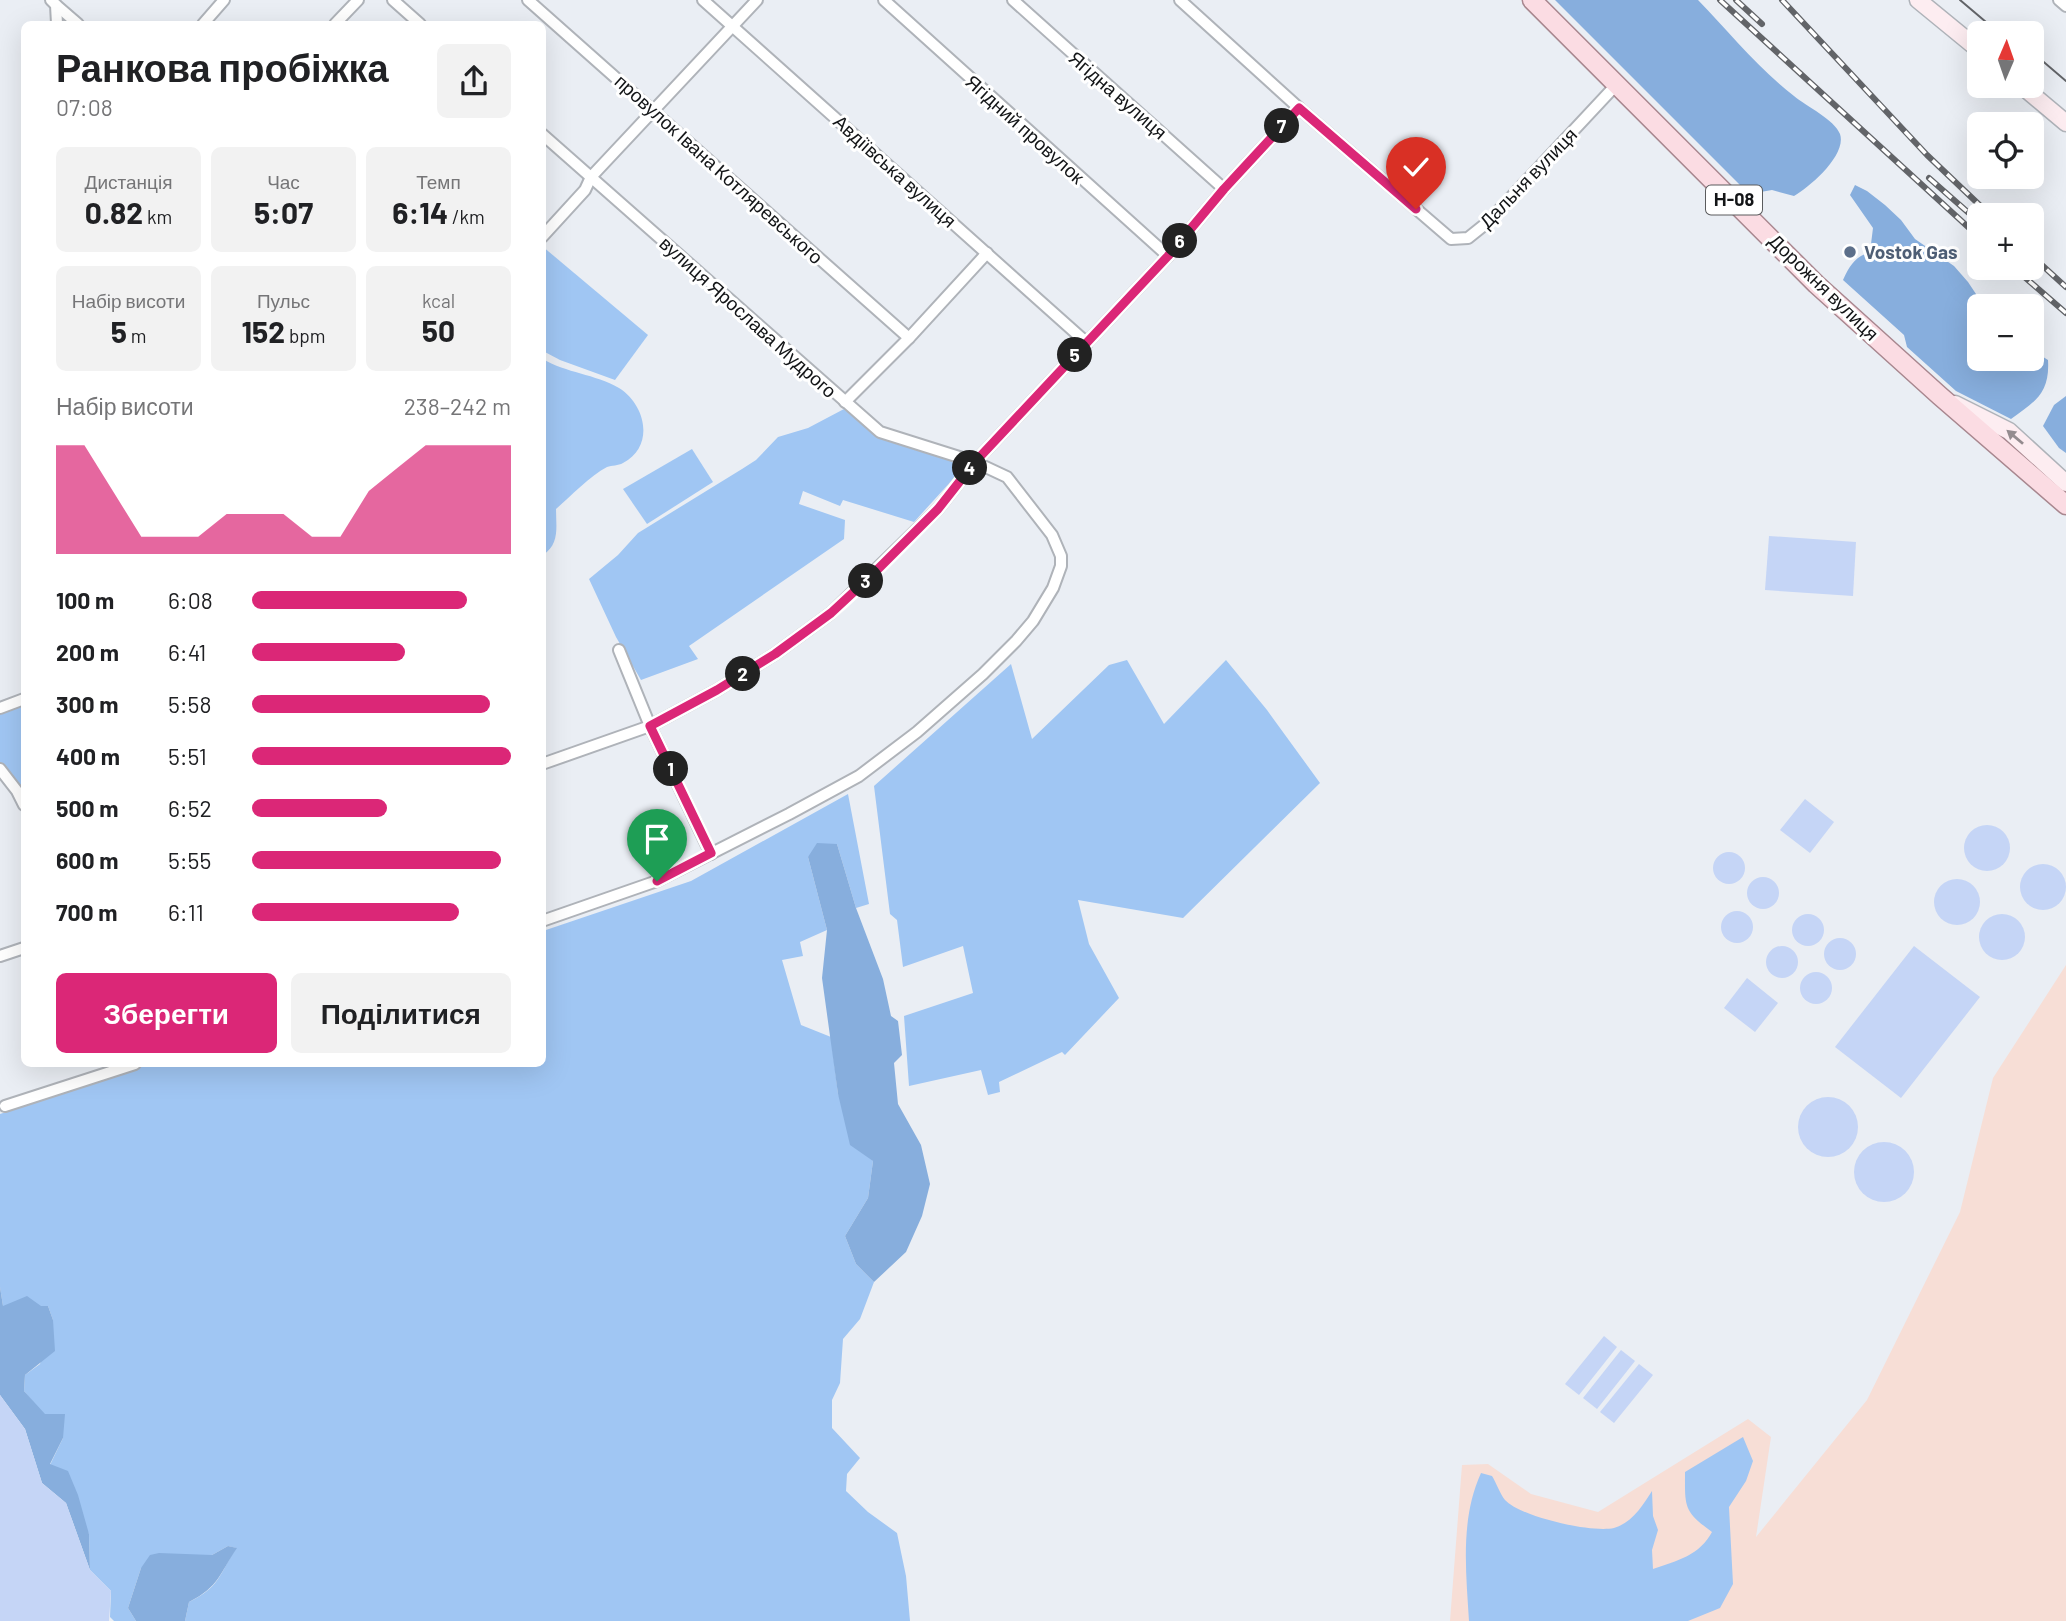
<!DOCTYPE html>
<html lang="uk">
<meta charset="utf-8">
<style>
:root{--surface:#fff;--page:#f2f2f2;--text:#202124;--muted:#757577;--accent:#db2777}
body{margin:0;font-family:Barlow,sans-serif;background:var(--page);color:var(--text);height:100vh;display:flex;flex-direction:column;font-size:26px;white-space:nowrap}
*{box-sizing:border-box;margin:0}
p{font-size:23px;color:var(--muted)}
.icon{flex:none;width:38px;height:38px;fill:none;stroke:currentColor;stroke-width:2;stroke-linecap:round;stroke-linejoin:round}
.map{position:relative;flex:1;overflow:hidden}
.side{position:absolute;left:21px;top:21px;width:525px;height:1046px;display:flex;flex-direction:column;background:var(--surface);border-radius:10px;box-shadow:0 7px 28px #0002}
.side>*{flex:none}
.needle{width:46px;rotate:2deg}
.tools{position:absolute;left:1967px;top:21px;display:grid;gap:14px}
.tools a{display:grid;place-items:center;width:77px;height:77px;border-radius:10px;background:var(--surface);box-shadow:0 7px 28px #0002;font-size:35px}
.pin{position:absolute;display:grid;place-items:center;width:60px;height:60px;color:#fff;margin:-72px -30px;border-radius:50% 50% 50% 0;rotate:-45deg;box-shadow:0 0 7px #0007}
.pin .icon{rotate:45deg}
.km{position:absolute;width:35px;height:35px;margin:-18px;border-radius:50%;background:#222;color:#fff;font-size:19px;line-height:35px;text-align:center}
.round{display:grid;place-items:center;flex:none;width:74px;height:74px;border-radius:10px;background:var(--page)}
.headline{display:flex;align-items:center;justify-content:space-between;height:119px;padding:0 35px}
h1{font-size:38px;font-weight:700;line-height:52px}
.metrics{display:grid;grid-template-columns:repeat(3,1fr);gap:10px;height:119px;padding:7px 35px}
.metrics div{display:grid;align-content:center;border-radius:10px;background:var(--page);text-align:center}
.metrics b{font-size:30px;font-weight:700}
.metrics small{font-size:19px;font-weight:400}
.metrics p{font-size:19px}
.chart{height:196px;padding:14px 35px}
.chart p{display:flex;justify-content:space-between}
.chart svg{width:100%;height:126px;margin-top:7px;fill:var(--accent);opacity:.7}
.primary-button{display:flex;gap:14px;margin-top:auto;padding:14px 35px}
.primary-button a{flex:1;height:80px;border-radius:10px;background:var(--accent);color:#fff;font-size:28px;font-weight:700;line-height:80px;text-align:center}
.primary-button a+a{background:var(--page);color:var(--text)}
ul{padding:0 35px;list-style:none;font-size:23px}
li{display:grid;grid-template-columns:112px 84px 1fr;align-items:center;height:52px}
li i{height:18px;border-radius:9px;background:var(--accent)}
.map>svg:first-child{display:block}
.industrial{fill:#f7ded6}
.green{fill:#a0c6f3}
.forest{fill:#87aedd}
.water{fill:#c5d5f6}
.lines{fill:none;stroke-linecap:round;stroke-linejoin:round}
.street-casing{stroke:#afb3b9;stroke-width:14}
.secondary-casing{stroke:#afb3b9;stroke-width:19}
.primary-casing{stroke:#a8878f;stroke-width:21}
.street{stroke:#fff;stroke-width:10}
.secondary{stroke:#fdedf1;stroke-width:16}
.primary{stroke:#fbdce3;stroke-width:18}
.tram{stroke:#626468;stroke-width:2}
.rail-casing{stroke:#626468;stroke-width:6}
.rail{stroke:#fff;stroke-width:3.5;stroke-dasharray:10;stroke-linecap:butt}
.oneway{fill:#948c8f}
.route-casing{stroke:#fff;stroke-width:14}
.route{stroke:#db2777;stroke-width:9}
.service-dot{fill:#5c6f8a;stroke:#fff;stroke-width:2.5}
.labels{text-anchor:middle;stroke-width:6;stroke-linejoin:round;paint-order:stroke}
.shield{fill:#fff;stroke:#5a5b5d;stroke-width:2}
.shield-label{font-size:18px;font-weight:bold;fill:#131517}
.street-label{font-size:19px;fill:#131517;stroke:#fff}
.service-label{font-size:19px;font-weight:bold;fill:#4e5e75;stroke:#fff;text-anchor:start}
</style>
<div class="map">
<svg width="2066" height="1621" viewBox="0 0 2066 1621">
<rect width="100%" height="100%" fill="#eaeef4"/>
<polygon class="industrial" points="2066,965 2066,1621 1450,1621 1462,1465 1488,1464 1531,1494 1598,1512 1748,1419 1771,1437 1756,1537 1867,1400 1960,1212 1993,1078"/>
<g class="green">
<polygon points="542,246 648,335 615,380 560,360 543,351"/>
<path d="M543,359C566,373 595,374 619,388C646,405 655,446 623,463C618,466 612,465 607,467C590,476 571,496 556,509C556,527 560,544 543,555Z"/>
<polygon points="844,409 879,436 952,461 958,469 954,478 914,522 843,500 840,506 803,491 799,504 845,520 844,539 689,646 698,659 641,680 616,637 589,579 618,555 638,533 742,469 756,460 778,437 808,428"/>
<polygon points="692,449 713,482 647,524 623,489"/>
<polygon points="1127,660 1164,724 1226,660 1267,710 1320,783 1183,918 1078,900 1089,944 1119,998 1065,1055 1062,1052 999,1082 1000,1092 988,1095 981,1070 909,1086 904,1016 973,993 963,946 903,967 897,920 890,914 874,786 1011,664 1032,739 1109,665"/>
<polygon points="24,704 24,785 19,786 0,763 0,714"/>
<path d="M848,794L869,904L856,908L837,844L808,857L827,930L800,942L803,956L782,960L801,1025L831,1037L838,1094L873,1161L868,1198L845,1236L856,1264L874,1282L860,1319L843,1339L840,1383L832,1400V1428L860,1458L847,1474L846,1491L868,1512L897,1533L906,1576L910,1621H185L189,1602C220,1587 219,1575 236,1548L228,1546L212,1555L189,1556L141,1568L128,1608L136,1621H114L110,1617L111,1591L90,1570L89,1534L50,1465L63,1438L24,1391L25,1375L40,1364L53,1320L48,1306H3L0,1287V1114L149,1064H542L543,931L691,881Z"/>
<path d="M1743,1437L1753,1461L1746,1481L1729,1507L1733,1584L1720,1608L1688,1621H1469C1466,1571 1460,1519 1481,1473L1492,1476C1496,1482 1500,1494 1505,1500C1521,1517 1591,1533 1614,1528C1632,1523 1643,1505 1652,1491L1653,1516L1658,1530L1652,1550L1653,1569C1677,1561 1700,1555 1712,1532C1683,1511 1685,1506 1685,1472Z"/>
</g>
<g class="forest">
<path d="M1555,0H1698C1729,32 1758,68 1794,96C1806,106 1835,120 1840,134C1847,155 1810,187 1794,196L1772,190L1749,194Z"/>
<path d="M1855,185L1867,191L1885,205L1901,220L1915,239L1954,266L1968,282L1984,306H1979V359H2032V350L2048,360C2050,393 2035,402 2011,419L1956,391L1907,347L1904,335L1843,280C1850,265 1855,257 1870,252L1873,228L1850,195Z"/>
<polygon points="2066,396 2066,453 2059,448 2043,426 2054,405"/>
<polygon points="817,843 837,844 856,908 883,979 891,1016 898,1021 902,1055 894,1063 898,1104 921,1145 930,1184 922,1216 906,1252 874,1282 856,1264 845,1236 868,1198 873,1161 850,1145 838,1094 822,978 827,930 808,857"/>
<polygon points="0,1287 3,1306 27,1296 41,1306 48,1306 53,1320 55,1351 25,1375 24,1391 45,1414 65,1414 63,1438 50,1464 68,1471 78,1495 89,1534 90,1570 66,1503 42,1483 25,1429 0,1395"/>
<path d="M228,1546L237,1548C219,1574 220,1586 189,1602L185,1621H136L128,1608L141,1568L150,1555L159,1553L212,1555Z"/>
</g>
<g class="water">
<polygon points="1769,536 1856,542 1853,596 1765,590"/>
<polygon points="1805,799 1834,822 1810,853 1780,830"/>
<circle cx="1987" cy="848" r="23"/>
<circle cx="1729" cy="868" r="16"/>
<circle cx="2043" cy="887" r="23"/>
<circle cx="1763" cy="893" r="16"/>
<circle cx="1957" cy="902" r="23"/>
<circle cx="1737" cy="927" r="16"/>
<circle cx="2002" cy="937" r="23"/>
<circle cx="1808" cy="930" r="16"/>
<circle cx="1840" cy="954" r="16"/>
<polygon points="1914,946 1980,997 1901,1098 1835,1047"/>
<circle cx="1782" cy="962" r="16"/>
<circle cx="1816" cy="988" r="16"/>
<polygon points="1747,978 1778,1003 1755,1032 1724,1008"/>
<circle cx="1828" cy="1127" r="30"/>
<circle cx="1884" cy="1172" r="30"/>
<polygon points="1604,1336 1617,1347 1579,1395 1565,1384"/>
<polygon points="1621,1350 1635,1361 1597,1409 1583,1398"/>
<polygon points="1639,1364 1653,1375 1614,1423 1600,1412"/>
<polygon points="0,1395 25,1429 42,1483 66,1503 90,1570 111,1591 109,1621 0,1621"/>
</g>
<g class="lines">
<defs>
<g id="street">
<polyline points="51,0 56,5 57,24"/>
<polyline points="393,0 420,24"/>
<polyline points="528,0 909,338"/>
<polyline points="703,0 1087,343"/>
<polyline points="884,0 1168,256"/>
<polyline points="1013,0 1224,189"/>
<polyline points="1180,0 1299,108 1451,239 1468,238 1488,222 1616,85"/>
<polyline points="2059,0 2066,6"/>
<polyline points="56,5 78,24"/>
<polyline points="203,24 224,0"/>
<polyline points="335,24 358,0"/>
<polyline points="542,134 880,432 975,462 1007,477 1052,535 1061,556 1061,566 1053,588 1033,621 1016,641 983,674 917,732 859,776 789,814 657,881 542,921"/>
<polyline points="542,237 585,190 591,177 757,0"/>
<polyline points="845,402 909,338 987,253"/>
<polyline points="619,650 650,726 711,854"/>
<polyline points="0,708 24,699"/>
<polyline points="542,764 650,726 717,690 775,654 831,613 938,509 975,462 1168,256 1224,189 1299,108"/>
<polyline points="0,769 17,791 24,805"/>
<polyline points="0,956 24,948"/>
<polyline points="5,1106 135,1064"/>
</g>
<g id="secondary">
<polyline points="1918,0 1979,50"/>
<polyline points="2022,86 2066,123"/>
<polyline points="1955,404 2009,431 2066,483"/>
</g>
<polyline id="primary" points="1532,0 1816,284 1940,396 2066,505"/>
</defs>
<use href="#street" class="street-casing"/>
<use href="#secondary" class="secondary-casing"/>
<use href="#primary" class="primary-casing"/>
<use href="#street" class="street"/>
<use href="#secondary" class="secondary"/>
<use href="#primary" class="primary"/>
<g class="tram">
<polyline points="1960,0 1999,33"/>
<polyline points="2032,52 2066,81"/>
</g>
<defs>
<g id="rail">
<polyline points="1720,0 1979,237"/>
<polyline points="1736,0 1762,24"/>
<polyline points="1782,0 1927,155 1990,215"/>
<polyline points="1929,178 1979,222"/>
<polyline points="2032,256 2066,287"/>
<polyline points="2014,268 2066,313"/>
</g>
</defs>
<use href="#rail" class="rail-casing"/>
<use href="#rail" class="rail"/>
</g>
<defs><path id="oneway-solid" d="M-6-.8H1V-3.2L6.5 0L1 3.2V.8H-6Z" transform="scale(1.75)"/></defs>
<use class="oneway" href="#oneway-solid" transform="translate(2015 437) rotate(-140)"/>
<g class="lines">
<defs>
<polyline id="route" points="657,881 711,853 650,726 717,690 775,654 831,613 873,574 938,509 975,462 1168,256 1224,189 1299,108 1416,209"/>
</defs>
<use href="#route" class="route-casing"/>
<use href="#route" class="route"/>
</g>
<circle class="service-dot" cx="1850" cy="252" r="7"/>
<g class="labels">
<rect class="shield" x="1706" y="185.5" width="56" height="29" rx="5"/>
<g class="shield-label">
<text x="1734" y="206">Н-08</text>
</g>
<g class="street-label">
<text transform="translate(1118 95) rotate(41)" y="7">Ягідна вулиця</text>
<text transform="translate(1025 129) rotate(42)" y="7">Ягідний провулок</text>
<text transform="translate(719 169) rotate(42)" y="7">провулок Івана Котляревського</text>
<text transform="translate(895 171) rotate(42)" y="7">Авдіївська вулиця</text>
<text transform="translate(1528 178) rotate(-46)" y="7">Дальня вулиця</text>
<text transform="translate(1824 287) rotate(44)" y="7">Дорожня вулиця</text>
<text transform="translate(748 317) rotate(42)" y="7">вулиця Ярослава Мудрого</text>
</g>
<g class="service-label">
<text x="1864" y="259">Vostok Gas</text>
</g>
</g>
</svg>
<div class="tools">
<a><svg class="needle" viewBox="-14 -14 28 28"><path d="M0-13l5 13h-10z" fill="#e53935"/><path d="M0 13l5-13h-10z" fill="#757577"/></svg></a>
<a><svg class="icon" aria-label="locate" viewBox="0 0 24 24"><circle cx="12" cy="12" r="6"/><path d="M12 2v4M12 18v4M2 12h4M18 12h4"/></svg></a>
<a>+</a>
<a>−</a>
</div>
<div class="pin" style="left:657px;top:881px;background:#1e9e55"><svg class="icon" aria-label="arrive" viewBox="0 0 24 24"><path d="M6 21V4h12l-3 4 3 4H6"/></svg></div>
<div class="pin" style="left:1416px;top:209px;background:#d93025"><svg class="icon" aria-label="check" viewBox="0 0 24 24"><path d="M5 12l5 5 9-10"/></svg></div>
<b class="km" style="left:671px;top:769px">1</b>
<b class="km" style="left:743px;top:674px">2</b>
<b class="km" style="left:866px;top:581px">3</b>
<b class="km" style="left:970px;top:468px">4</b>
<b class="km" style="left:1075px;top:355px">5</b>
<b class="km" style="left:1180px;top:241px">6</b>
<b class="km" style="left:1282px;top:126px">7</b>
<section class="side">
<div class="headline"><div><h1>Ранкова пробіжка</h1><p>07:08</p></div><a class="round"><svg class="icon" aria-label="share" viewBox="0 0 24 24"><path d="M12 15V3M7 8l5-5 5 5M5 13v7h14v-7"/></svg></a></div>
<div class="metrics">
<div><p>Дистанція</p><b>0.82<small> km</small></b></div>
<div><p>Час</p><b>5:07</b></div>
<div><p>Темп</p><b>6:14<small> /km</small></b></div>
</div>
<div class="metrics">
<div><p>Набір висоти</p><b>5<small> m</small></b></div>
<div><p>Пульс</p><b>152<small> bpm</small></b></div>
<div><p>kcal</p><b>50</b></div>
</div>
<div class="chart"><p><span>Набір висоти</span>238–242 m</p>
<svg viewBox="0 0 160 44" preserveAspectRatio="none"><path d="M0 44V6L10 6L20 22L30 38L40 38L50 38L60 30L70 30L80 30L90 38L100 38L110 22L120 14L130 6L140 6L150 6L160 6V44z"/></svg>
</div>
<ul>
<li><b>100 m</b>6:08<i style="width:83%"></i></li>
<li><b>200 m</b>6:41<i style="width:59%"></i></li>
<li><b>300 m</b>5:58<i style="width:92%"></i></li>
<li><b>400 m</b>5:51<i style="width:100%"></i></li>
<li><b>500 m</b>6:52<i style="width:52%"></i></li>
<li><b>600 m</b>5:55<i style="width:96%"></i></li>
<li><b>700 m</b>6:11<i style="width:80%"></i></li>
</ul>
<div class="primary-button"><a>Зберегти</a><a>Поділитися</a></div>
</section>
</div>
